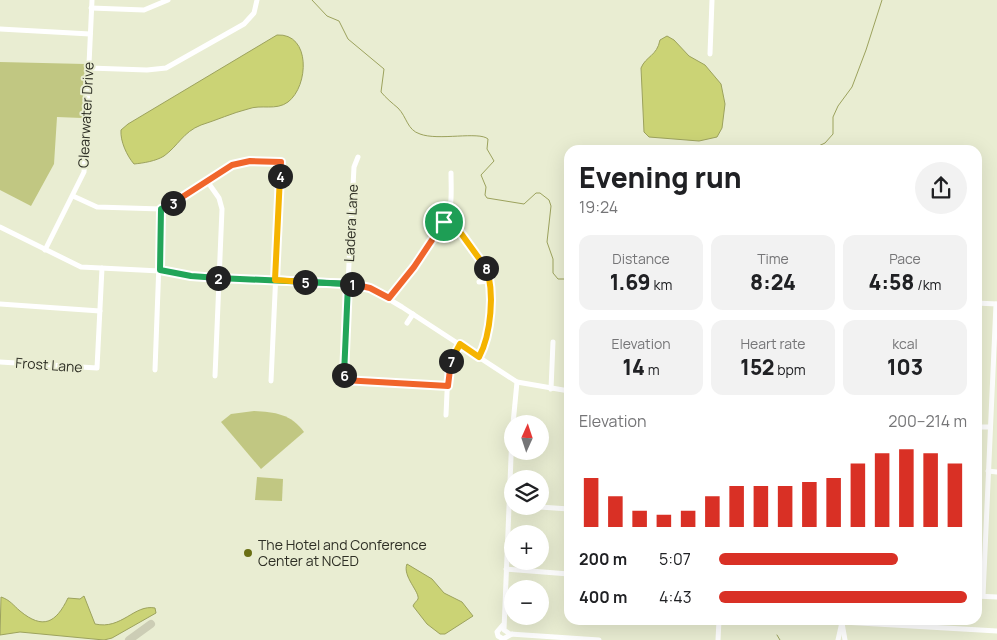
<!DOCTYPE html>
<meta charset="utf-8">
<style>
:root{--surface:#fff;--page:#f2f2f2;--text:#202124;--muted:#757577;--accent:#d93025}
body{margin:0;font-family:Manrope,sans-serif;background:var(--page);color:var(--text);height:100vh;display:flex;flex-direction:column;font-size:19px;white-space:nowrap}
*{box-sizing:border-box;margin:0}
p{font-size:16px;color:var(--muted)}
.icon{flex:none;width:28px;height:28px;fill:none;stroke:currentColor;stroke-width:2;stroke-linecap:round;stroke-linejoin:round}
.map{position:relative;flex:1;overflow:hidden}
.details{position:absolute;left:564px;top:145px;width:418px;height:480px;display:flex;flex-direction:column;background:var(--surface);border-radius:15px;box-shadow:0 5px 20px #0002}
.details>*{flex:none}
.needle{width:32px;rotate:3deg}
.fabs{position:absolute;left:504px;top:415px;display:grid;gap:10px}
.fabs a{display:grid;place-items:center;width:45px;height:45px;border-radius:50%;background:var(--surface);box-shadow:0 5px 20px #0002;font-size:25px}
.pin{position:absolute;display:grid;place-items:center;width:42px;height:42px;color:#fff;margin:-21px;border:2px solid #fff;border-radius:50%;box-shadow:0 1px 5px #0007}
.km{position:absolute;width:25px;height:25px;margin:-12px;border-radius:50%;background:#222;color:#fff;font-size:14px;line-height:25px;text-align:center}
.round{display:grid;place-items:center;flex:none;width:52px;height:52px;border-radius:26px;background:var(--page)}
.head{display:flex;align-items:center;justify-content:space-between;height:85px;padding:0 15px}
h1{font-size:28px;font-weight:800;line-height:38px}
.stats{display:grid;grid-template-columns:repeat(3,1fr);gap:8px;height:85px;padding:5px 15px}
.stats div{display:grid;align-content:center;border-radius:12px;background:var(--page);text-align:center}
.stats b{font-size:21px;font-weight:800}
.stats small{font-size:14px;font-weight:400}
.stats p{font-size:14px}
.chart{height:140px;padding:10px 15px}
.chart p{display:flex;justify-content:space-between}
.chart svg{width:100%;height:90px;margin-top:5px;stroke:var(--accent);stroke-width:6}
ul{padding:0 15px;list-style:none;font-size:16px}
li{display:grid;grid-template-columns:80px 60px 1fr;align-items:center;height:38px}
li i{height:12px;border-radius:6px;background:var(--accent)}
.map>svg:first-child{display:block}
.green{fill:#c1c782}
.water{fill:#cbd375;stroke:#9ca25d}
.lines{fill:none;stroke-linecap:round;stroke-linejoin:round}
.stream{stroke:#9ca25d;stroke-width:1}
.street{stroke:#fff;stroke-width:5}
.secondary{stroke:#cccdb5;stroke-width:8}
.split-1-casing{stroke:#fff;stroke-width:10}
.split-2-casing{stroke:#fff;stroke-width:10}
.split-3-casing{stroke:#fff;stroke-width:10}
.split-4-casing{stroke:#fff;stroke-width:10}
.split-5-casing{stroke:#fff;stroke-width:10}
.split-6-casing{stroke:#fff;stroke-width:10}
.split-7-casing{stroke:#fff;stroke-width:10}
.split-8-casing{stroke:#fff;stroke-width:10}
.split-9-casing{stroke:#fff;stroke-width:10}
.split-1{stroke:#f0652b;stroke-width:6}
.split-2{stroke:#22a559;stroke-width:6}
.split-3{stroke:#22a559;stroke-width:6}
.split-4{stroke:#f0652b;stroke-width:6}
.split-5{stroke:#f5b400;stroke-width:6}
.split-6{stroke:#22a559;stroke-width:6}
.split-7{stroke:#f0652b;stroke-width:6}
.split-8{stroke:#f5b400;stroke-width:6}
.split-9{stroke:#f5b400;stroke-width:6}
.poi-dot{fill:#6a6f14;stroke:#e9edd2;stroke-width:2}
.labels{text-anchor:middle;stroke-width:4;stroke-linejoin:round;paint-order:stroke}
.street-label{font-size:14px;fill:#2e2f25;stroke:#e9edd2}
.poi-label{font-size:14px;fill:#2e2f25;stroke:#e9edd2;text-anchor:start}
</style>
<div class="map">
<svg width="997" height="640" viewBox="0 0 997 640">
<rect width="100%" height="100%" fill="#e9edd2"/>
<g class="green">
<polygon points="0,62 85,64 82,118 57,117 54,164 31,206 0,190"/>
<path d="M254,411C275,412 291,414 304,432L261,469L221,422L231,414Z"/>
<polygon points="257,477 283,479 282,501 255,500"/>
</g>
<g class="water">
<path d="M277,35C311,33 309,86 288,102C276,111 261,104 248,109C232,113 217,120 201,125C183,132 178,146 164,156C156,161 144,163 134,164C127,156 120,141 121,130L128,124Z"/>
<path d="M667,36L674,40L689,56L705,65L721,84L725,104L722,128L717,137L699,141L649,137L644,132L641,68C646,56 657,56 660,40Z"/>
<path d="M407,564L432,579L444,593L462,602L473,616L445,634H440L427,624L413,606C414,603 417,601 418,599C420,592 402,576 407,564Z"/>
<path d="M84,596L95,624C122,630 134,604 155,608L156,613L112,638L104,640L20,632L0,635L1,597C10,600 13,605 20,611C43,630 56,623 68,598L80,599Z"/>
</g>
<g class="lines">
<g class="stream">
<path d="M312,0L327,16L339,21L348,39L384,69L381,92C386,98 392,103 398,108C407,117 407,130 420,134C438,141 479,131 488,139L487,149L494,161L481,175L486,187L485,195L487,198L524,204L536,193H540L549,200L551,206L547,242L553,259V273L558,279H569"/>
<polyline points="810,150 825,143 833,134 833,117 838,106 852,87 866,50 882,0"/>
<polyline points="777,635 780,640"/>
</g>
<g class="street">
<polyline points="91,8 144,10 168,0"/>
<polyline points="0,29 90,34"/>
<polyline points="710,54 712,0"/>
<polyline points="89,68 147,70 166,68 244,24 254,13 257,0"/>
<polyline points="358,157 354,167 343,380 448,386"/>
<polyline points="207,181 219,198 222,209 215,376"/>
<polyline points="73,196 97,207 161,209 232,165 250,161 281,162 271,381"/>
<path d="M445,222C461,229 483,257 488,274C495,296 490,337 479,357"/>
<polyline points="0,227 81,267 160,271 191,276 358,285 370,288 402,307 517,382 569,391"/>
<polyline points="45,250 84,172 92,0"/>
<polyline points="479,282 490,281"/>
<path d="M389,298C406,278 444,233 450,208C452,197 451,185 451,173"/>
<polyline points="976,303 997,304"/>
<polyline points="0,304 100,311"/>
<polyline points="407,323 413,314"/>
<polyline points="0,362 97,368 102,268"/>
<polyline points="155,370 161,209"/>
<polyline points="551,389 553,342"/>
<polyline points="446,415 448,370 460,344"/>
<polyline points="513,424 517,382"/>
<polyline points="976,427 990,427"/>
<polyline points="512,433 504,630 510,634 599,640"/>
<polyline points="988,471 997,472"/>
<polyline points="525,506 569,509"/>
<polyline points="506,569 569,574"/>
<polyline points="976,596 997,597"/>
<polyline points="983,596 996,304"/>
<polyline points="808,620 997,631"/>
<polyline points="842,623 845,640"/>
<polyline points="503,625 497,632 498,636 503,639 512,634"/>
<polyline points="718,640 719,620"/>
<polyline points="838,640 842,622"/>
</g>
<polyline class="secondary" points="129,640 151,624"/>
</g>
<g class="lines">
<defs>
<polyline id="split-1" points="352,284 370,288 389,298 414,267 444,222"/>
<polyline id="split-2" points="218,278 352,284"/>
<polyline id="split-3" points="173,203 161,209 160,270 191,276 218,278"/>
<polyline id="split-4" points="173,203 232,165 250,161 281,162 280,176"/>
<polyline id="split-5" points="280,176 275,280 305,282"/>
<polyline id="split-6" points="305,282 348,284 344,375"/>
<polyline id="split-7" points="344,375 343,380 448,386 451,361"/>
<path id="split-8" d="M451,361L460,344L479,357C491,335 495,291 486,268"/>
<polyline id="split-9" points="444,222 460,232 486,268"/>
</defs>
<use href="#split-1" class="split-1-casing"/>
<use href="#split-2" class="split-2-casing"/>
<use href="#split-3" class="split-3-casing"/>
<use href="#split-4" class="split-4-casing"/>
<use href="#split-5" class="split-5-casing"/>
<use href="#split-6" class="split-6-casing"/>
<use href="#split-7" class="split-7-casing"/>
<use href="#split-8" class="split-8-casing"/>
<use href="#split-9" class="split-9-casing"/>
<use href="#split-1" class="split-1"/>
<use href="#split-2" class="split-2"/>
<use href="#split-3" class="split-3"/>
<use href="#split-4" class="split-4"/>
<use href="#split-5" class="split-5"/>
<use href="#split-6" class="split-6"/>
<use href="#split-7" class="split-7"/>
<use href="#split-8" class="split-8"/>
<use href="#split-9" class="split-9"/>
</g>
<circle class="poi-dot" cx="248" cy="553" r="5"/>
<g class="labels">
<g class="street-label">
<text transform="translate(86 115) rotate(-87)" y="5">Clearwater Drive</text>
<text transform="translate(351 223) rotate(-87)" y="5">Ladera Lane</text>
<text transform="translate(49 365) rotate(4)" y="5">Frost Lane</text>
</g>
<g class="poi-label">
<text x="258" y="550">The Hotel and Conference<tspan x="258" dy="16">Center at NCED</tspan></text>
</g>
</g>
</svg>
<div class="fabs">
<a><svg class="needle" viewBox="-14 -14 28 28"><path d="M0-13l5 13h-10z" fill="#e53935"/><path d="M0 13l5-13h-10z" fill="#757577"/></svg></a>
<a><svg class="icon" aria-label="layers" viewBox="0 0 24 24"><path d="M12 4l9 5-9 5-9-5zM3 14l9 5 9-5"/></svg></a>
<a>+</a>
<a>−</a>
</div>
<div class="pin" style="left:444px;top:222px;background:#1e9e55"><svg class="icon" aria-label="arrive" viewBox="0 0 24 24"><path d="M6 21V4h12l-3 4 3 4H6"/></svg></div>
<b class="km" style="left:352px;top:284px">1</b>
<b class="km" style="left:218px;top:278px">2</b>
<b class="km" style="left:173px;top:203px">3</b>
<b class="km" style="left:280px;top:176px">4</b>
<b class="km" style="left:305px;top:282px">5</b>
<b class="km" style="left:344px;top:375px">6</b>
<b class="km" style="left:451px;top:361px">7</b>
<b class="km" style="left:486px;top:268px">8</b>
<section class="details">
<div class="head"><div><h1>Evening run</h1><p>19:24</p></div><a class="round"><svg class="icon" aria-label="share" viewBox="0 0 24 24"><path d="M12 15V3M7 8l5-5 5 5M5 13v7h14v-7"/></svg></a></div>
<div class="stats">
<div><p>Distance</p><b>1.69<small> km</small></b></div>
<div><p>Time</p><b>8:24</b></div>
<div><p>Pace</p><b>4:58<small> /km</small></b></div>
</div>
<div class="stats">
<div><p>Elevation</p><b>14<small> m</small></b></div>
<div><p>Heart rate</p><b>152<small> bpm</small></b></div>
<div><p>kcal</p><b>103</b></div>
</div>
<div class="chart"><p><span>Elevation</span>200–214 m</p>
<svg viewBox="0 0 160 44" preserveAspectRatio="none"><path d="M5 44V20M15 44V29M25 44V36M35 44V38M45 44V36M55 44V29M65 44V24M75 44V24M85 44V24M95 44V22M105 44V20M115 44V13M125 44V8M135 44V6M145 44V8M155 44V13"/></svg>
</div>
<ul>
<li><b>200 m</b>5:07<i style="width:72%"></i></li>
<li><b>400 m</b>4:43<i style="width:100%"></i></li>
</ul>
</section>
</div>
